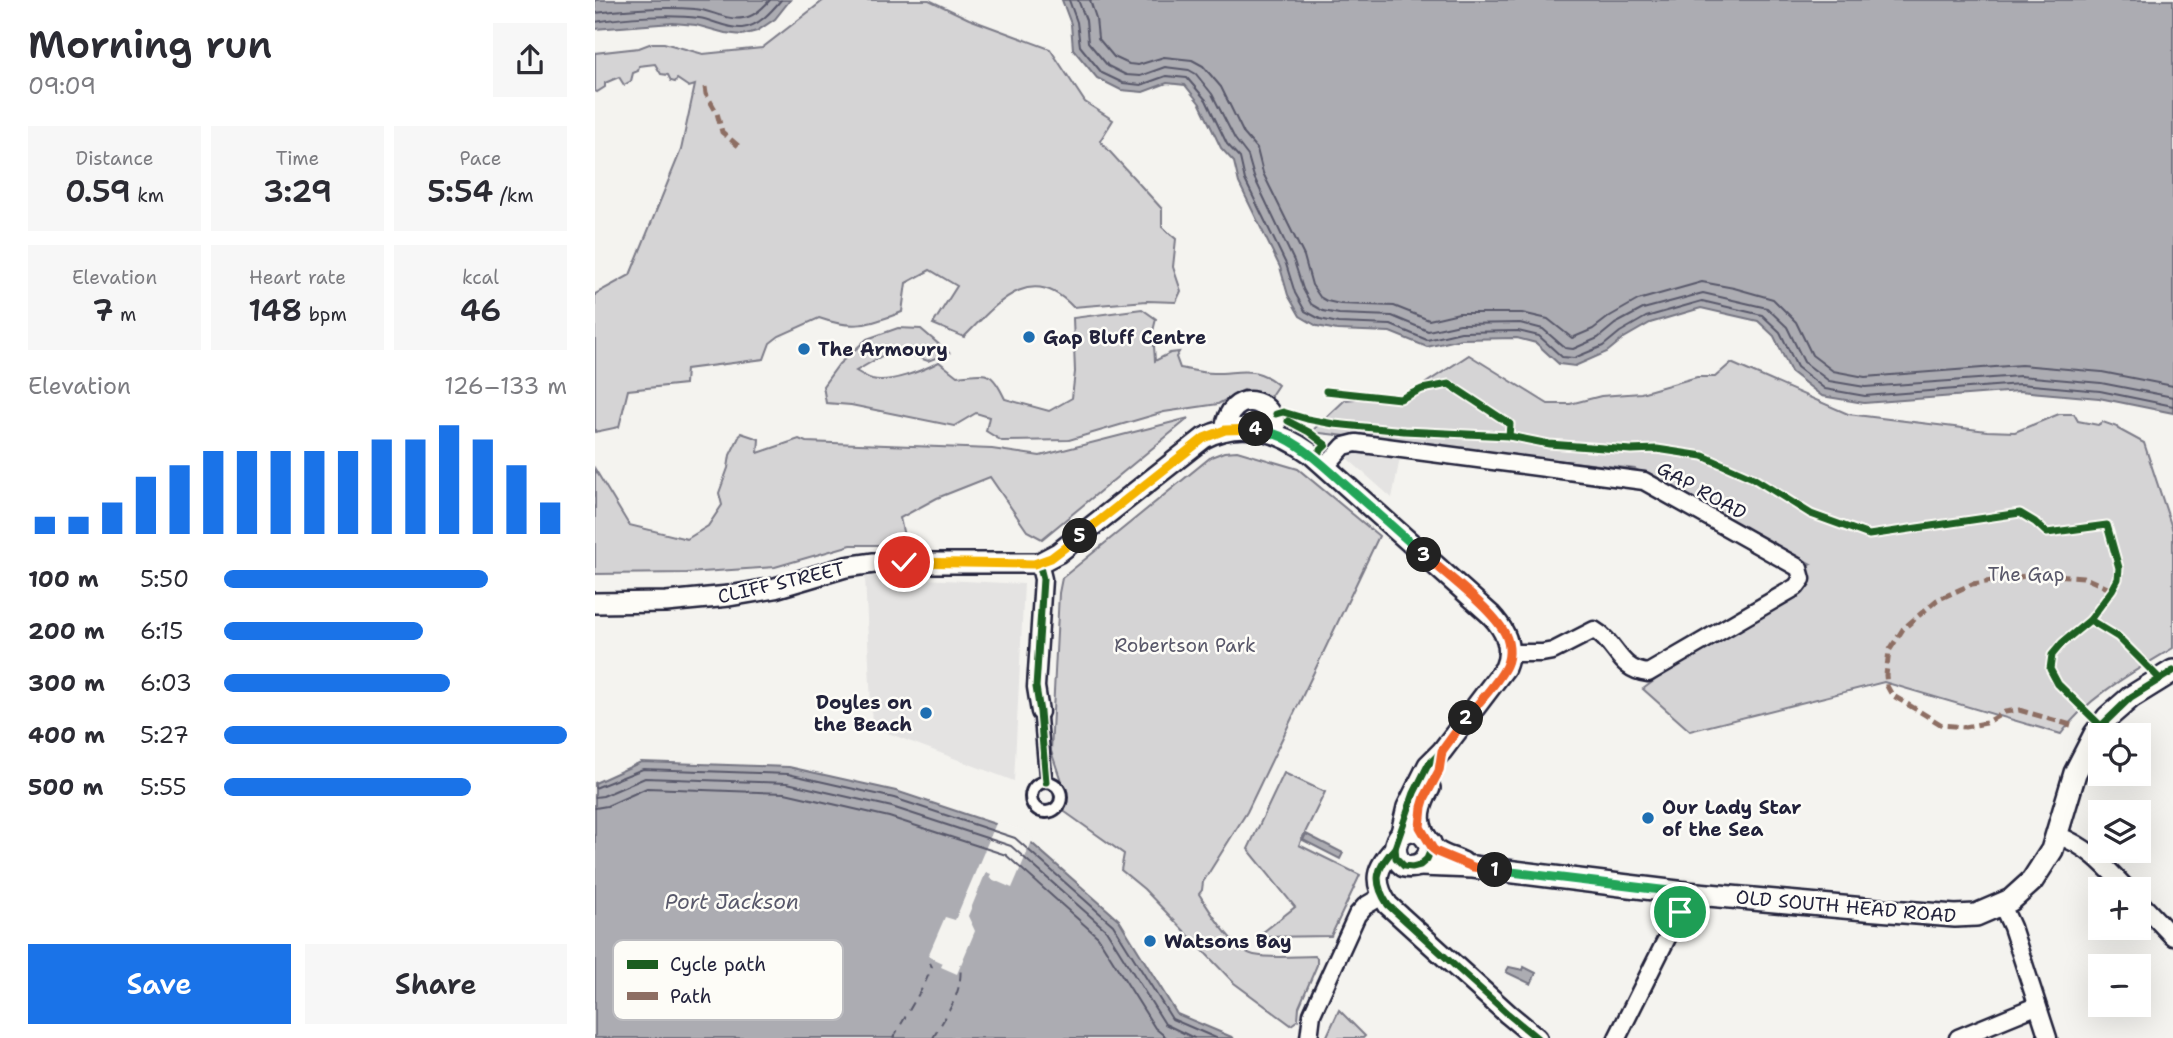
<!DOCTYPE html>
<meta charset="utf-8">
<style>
:root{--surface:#fff;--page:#f7f7f7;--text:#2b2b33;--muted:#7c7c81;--accent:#1a73e8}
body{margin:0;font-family:"Shantell Sans",sans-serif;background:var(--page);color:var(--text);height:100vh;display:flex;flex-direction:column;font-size:26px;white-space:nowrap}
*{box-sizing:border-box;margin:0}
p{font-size:23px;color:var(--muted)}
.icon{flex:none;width:38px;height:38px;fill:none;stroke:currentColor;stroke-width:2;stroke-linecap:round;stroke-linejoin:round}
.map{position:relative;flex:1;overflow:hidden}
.details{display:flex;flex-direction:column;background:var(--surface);width:595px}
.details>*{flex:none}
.controls{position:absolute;left:1493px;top:723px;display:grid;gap:14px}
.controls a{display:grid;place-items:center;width:63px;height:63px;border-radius:0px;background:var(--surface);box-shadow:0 7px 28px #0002;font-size:35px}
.pin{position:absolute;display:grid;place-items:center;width:60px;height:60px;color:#fff;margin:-30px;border:4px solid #fff;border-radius:50%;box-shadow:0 2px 7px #0007}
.km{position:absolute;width:35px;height:35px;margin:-18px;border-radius:50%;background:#222;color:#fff;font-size:19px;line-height:35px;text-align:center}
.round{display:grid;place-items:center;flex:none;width:74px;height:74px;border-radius:0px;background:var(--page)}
.head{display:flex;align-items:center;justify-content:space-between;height:119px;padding:0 28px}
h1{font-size:38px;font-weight:600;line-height:52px}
.metrics{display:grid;grid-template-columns:repeat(3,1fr);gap:10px;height:119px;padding:7px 28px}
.metrics div{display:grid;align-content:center;border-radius:0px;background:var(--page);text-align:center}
.metrics b{font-size:30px;font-weight:600}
.metrics small{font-size:19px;font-weight:400}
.metrics p{font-size:19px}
.chart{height:196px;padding:14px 28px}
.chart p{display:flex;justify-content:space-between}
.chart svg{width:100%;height:126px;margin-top:7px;stroke:var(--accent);stroke-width:6}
.action{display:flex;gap:14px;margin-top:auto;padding:14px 28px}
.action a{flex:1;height:80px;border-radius:0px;background:var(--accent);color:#fff;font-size:28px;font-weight:600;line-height:80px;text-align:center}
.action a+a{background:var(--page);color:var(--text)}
ul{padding:0 28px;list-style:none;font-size:23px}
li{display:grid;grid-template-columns:112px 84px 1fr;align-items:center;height:52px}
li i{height:18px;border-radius:9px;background:var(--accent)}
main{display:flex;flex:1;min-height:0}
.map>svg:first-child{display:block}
.built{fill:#e4e3e2}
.green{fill:#d5d4d5;stroke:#7c7b88;stroke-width:2}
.water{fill:#acacb2;stroke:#757582;stroke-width:2}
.pier{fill:#f4f3ef}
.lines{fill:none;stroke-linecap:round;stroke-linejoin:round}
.shore{stroke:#59596b;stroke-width:2}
.ferry{stroke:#59596b;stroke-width:2;stroke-dasharray:9 7;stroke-linecap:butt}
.pedestrian-casing{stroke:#22223b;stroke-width:16}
.minor-casing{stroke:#22223b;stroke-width:21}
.tertiary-casing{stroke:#22223b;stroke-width:24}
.secondary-casing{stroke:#22223b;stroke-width:26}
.pedestrian{stroke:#fdfcf7;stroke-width:10}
.minor{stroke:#fdfcf7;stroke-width:16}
.tertiary{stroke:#fdfcf7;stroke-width:19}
.secondary{stroke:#fdfcf7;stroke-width:21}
.quiet{stroke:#8d6e63;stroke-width:5;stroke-dasharray:10 5;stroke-linecap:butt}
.cycleway-casing{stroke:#fdfcf7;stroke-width:11}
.cycleway{stroke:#1b5e20;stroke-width:7}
.split-1-casing{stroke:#fff;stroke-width:14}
.split-2-casing{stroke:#fff;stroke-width:14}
.split-3-casing{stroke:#fff;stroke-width:14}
.split-4-casing{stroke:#fff;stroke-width:14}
.split-5-casing{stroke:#fff;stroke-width:14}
.split-6-casing{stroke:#fff;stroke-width:14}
.split-1{stroke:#22a559;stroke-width:9}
.split-2{stroke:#f0652b;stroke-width:9}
.split-3{stroke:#f0652b;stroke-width:9}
.split-4{stroke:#22a559;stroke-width:9}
.split-5{stroke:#f5b400;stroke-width:9}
.split-6{stroke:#f5b400;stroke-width:9}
.poi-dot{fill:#1f6fb2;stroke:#fdfcf7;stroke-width:2.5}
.labels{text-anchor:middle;stroke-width:5;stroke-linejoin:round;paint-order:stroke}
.poi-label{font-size:19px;font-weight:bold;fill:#22223b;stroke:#fdfcf7;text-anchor:start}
.street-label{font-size:19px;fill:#22223b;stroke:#fdfcf7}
.park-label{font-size:19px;fill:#585769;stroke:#fdfcf7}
.water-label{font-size:21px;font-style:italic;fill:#59596b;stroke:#fdfcf7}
.key{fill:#fdfcf7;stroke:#bbbbbf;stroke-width:2}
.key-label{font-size:19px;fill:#22223b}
</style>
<main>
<section class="details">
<div class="head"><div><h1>Morning run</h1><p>09:09</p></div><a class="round"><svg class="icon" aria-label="share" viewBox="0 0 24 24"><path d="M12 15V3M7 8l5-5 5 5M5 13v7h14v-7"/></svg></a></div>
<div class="metrics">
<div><p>Distance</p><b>0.59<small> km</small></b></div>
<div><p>Time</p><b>3:29</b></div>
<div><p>Pace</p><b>5:54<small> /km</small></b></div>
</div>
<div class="metrics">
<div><p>Elevation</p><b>7<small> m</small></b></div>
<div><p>Heart rate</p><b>148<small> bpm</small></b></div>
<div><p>kcal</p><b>46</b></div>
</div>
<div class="chart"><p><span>Elevation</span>126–133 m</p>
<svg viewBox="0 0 160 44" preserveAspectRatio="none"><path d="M5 44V38M15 44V38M25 44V33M35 44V24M45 44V20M55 44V15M65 44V15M75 44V15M85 44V15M95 44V15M105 44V11M115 44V11M125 44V6M135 44V11M145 44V20M155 44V33"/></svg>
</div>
<ul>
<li><b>100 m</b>5:50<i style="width:77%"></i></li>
<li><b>200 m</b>6:15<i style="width:58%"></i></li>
<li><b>300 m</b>6:03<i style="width:66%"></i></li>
<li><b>400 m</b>5:27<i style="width:100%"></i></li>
<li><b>500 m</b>5:55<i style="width:72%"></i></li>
</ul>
<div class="action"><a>Save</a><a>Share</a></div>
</section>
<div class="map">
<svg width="1578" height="1038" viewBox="0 0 1578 1038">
<rect width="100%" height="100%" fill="#f4f3ef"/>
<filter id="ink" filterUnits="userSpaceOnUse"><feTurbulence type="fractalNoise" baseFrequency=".0143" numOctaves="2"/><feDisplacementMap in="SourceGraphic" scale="14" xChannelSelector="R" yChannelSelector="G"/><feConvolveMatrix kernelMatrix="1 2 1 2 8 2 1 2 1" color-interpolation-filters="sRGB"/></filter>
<g filter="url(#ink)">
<g class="built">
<polygon points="757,453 805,458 797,498 753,459"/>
<polygon points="270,576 429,584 419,781 277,727"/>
</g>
<g class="green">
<path d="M229,0H334L374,19L455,49L490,102L518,120L505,141L567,209V227L581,239L578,267L586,291L581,302L552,301L478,307C435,261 401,305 369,337L338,324L362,286L335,270L311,283L307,312C274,325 258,330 224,318L184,336L175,343L169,359L91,369L90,384L33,390L24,427L0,432V294L35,275L86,150L100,85L94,87L82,79L80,82L76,81L73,75L66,74L60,64L44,66L43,71L38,73L36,81L29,85L24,77L10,83V87L2,92L0,91V53L44,48L57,43H69L108,54L167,48Z"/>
<path d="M547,309L561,319L558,331L560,361L575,353L584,352L581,357L585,368C596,370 608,373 619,373C645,373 661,365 683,385L671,403L649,390L623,404L569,412L474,440L407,441L391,431L394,417L381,413L359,426L256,405L231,403L228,386L244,364L272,339L303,328L326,329L354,353L333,361L310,353H292L261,371C266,374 271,377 277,379C294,384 329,370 344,362L362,376C393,373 396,369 410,399L454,411L477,398L480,372L478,318Z"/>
<path d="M874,355L953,404H975L1006,396L1046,393L1102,377H1120L1136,363L1253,414L1392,431L1420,432L1464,414H1479L1483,421L1503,425L1508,422L1522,427L1523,429L1549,443L1578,531V648C1540,671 1492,697 1466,734L1289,682L1095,731L1048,689L1216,564L1040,469L716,432L750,400L814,394Z"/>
<polygon points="594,418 447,539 432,531 395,477 342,498 305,518 311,545 256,545 180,567 92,573 0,574 0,469 34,525 92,539 113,526 127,505 124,493 133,468 135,455 146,433 164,439 163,453 204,439 211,442 397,449 445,456"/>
<path d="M642,451L703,469L784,536L652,812L608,882L607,890L604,894C615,911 639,951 659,955C678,959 701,956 720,956L722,958V965L704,1007L703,1020L696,1025L639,983L549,889L526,870L529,854L470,812L466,781L456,751L464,593L467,578L616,457L629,452Z"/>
<polygon points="689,773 730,792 704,845 765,875 736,936 662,937 700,907 653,849"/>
<polygon points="744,1010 770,1036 768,1038 731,1038"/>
</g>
<g class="water">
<polygon points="0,0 195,0 180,19 162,31 147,35 130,33 101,25 78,23 0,29"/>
<polygon points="467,0 1578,0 1578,413 1504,398 1424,391 1269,403 1227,396 1196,372 1179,336 1163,321 1106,308 1055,323 1029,338 1012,352 980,366 964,364 941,343 922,338 866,339 832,347 795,332 742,330 722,326 705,316 693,295 685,267 644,183 639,162 626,148 605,104 590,85 572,83 548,92 526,90 502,78 478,49 476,24"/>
<polygon points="46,762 194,767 301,791 424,832 524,920 582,1014 639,1038 0,1038 0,783"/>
<polygon points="711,834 748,853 745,859 708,840"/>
<polygon points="914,967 928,970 929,967 941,973 936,984 911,972"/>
</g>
<polygon class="pier" points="402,821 426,829 438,839 417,888 394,878 396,874 391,872 373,916 380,931 362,974 346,967 348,963 333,956 350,917 360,920"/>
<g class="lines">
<g class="shore">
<polyline points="474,0 482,22 485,46 507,73 528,83 546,85 571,76 592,78 611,100 632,144 645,158 650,180 691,264 700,293 710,311 725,319 743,323 796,325 832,340 866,332 923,331 944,336 967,357 979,358 1008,346 1025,332 1051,317 1107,301 1167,315 1185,332 1202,367 1230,389 1270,396 1425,384 1505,391 1578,406"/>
<polyline points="483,0 491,20 493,42 513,66 531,75 545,76 570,67 594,70 601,74 617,94 640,139 653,156 659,177 699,261 708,289 716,304 728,311 744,314 797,316 833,331 865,324 925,323 948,329 970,348 978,349 1003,338 1020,324 1048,309 1108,293 1172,308 1192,327 1209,362 1234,381 1270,387 1425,376 1506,383 1578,397"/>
<polyline points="495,0 501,18 503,38 519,57 534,64 543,65 569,57 597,60 608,66 626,87 649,134 662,149 668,173 709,256 717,285 725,297 732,301 745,304 799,306 834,320 864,313 927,313 953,319 977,338 998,329 1015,316 1043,300 1107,282 1139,288 1178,299 1201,322 1217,355 1238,371 1270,377 1426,365 1507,372 1578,386"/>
<path d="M0,13C33,9 67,6 100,9C115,10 133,21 148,18C159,17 168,8 175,0"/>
<path d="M0,22C29,17 75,14 104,18C118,20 132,29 147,28C164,26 176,12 186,0"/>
<polyline points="0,788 48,769 193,774 299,798 420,838 518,925 577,1019 621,1038"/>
<polyline points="0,797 8,796 50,778 192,783 297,807 416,846 511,930 570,1024 599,1038"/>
<polyline points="0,808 12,806 52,788 190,793 294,817 411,855 503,937 560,1028 572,1038"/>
</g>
<g class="ferry">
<polyline points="298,1038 329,985 337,967 335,963"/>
<path d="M338,1038C351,1015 369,992 365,964"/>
</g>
<defs>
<g id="pedestrian">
<polyline points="445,712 451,782"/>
<circle cx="451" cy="797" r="15"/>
</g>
<g id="minor">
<path d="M730,467L749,446L761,443L1049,481L1204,568L1207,579L1201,587L1053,673C1023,670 1022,643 999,630L958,651L947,653H914"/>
<polyline points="444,563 448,579 441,687 445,712"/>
<path d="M1462,835C1494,847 1509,865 1532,889"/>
<polyline points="1544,901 1578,937"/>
<polyline points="1407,905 1417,927 1453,1038"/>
<polyline points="714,1038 717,1014 762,915 770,906 787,896"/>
<polyline points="1022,1038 1085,912 1091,893"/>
<polyline points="1363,1038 1441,1006"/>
</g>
<g id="tertiary">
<path d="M630,430C635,388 680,395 681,434"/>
<path d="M0,603L71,602L134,596L180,588L251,567L279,563H444L463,553L609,438C646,419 683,430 715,453L896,615C910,630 919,647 910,668L847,751L833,765L812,807L805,837"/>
<path d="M831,837C821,819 825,806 835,788"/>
<path d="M800,848C781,868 777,881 793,905L913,1014L942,1038"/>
</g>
<g id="secondary">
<path d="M835,843C836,860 825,869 809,866C791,852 804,823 824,832C833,836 834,847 842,852C849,857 859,859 867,863"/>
<polyline points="825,865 878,867 1091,893 1270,909 1360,916 1381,915 1416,900 1437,881 1457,850 1480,773 1500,734 1513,717 1536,697 1578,671"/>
</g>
</defs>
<use href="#pedestrian" class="pedestrian-casing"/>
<use href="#minor" class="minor-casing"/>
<use href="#tertiary" class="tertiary-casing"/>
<use href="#secondary" class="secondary-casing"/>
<use href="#pedestrian" class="pedestrian"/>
<use href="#minor" class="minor"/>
<use href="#tertiary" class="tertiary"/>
<use href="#secondary" class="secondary"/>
<g class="quiet">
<polyline points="110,87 111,94 122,113 127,132 147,149"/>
<polyline points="1476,725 1424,710 1410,712 1391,723 1370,727 1347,725 1297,695 1292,686 1291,675 1294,651 1308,629 1342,600 1377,584 1444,574 1488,577 1517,590"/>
</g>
<defs>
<g id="cycleway">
<polyline points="731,391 805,399 827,389 854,384 915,424 914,436"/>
<polyline points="681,414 688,412 712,419 739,424 809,431 914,436 954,444 1036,450 1062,449 1108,456 1158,478 1216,514 1274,535 1425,513 1440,522 1452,533 1512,525 1524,568 1523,579 1517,590 1495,620 1467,643 1457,655 1455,669 1463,684 1506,726 1536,697 1578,671"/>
<path d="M730,467L896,615C910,630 919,647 910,668L847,751L833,765L819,793L800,848L801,858L809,866L817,867L825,865L832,859L835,852V843L825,827L826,812L830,797L844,771L847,751"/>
<polyline points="1495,620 1523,637 1565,679"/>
<path d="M451,782L445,712L441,687L448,579L444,563L463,553L600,443C638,417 686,427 719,457L731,445L714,432L693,421"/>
<path d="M800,848C781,868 777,881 793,905L913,1014L942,1038"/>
</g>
</defs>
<use href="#cycleway" class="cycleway-casing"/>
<use href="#cycleway" class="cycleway"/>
</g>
</g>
<g class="lines" filter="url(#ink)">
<defs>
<polyline id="split-1" points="900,870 1091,893 1085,912"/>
<polyline id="split-2" points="871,718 847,751 844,771 830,797 827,807 825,827 838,849 842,852 878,867 900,870"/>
<path id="split-3" d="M829,555C851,574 894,607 908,630C915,641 916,655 911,666C903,683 883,703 871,718"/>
<path id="split-4" d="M661,429C701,435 727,465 756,490C780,511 805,533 829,555"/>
<polyline id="split-5" points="485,536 609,438 630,430 661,429"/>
<polyline id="split-6" points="309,562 439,564 456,558 485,536"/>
</defs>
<use href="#split-1" class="split-1-casing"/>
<use href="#split-2" class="split-2-casing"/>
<use href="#split-3" class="split-3-casing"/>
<use href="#split-4" class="split-4-casing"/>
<use href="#split-5" class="split-5-casing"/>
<use href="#split-6" class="split-6-casing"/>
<use href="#split-1" class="split-1"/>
<use href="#split-2" class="split-2"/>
<use href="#split-3" class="split-3"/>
<use href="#split-4" class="split-4"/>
<use href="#split-5" class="split-5"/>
<use href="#split-6" class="split-6"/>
</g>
<g class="poi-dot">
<circle cx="434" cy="337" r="7"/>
<circle cx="209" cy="349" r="7"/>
<circle cx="331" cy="713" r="7"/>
<circle cx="1053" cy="818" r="7"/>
<circle cx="555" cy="941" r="7"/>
</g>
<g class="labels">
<g class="poi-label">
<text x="448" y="344">Gap Bluff Centre</text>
<text x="223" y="356">The Armoury</text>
<text x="317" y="709" text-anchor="end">Doyles on<tspan x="317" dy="22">the Beach</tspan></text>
<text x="1067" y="814">Our Lady Star<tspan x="1067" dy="22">of the Sea</tspan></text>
<text x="569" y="948">Watsons Bay</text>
</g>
<g class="street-label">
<text transform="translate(1107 490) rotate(29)" y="7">GAP ROAD</text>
<text transform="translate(186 582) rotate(-13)" y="7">CLIFF STREET</text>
<text transform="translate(1251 906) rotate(5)" y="7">OLD SOUTH HEAD ROAD</text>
</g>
<g class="park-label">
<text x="1431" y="581">The Gap</text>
<text x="590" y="652">Robertson Park</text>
</g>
<g class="water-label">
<text x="137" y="909">Port Jackson</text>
</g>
</g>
<rect x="18" y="940" width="230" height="80" rx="10" class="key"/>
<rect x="32" y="960" width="31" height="9" fill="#1b5e20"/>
<rect x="32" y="992" width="31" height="8" fill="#8d6e63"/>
<g class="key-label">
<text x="75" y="971">Cycle path</text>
<text x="75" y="1003">Path</text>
</g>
</svg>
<div class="controls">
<a><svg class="icon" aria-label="locate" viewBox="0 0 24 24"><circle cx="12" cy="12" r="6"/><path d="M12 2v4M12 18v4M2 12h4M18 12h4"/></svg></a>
<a><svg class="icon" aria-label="layers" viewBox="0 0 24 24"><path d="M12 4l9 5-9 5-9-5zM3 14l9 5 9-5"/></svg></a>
<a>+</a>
<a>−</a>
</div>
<div class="pin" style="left:1085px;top:912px;background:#1e9e55"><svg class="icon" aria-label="arrive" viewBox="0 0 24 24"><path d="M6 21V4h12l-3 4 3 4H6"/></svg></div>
<div class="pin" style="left:309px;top:562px;background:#d93025"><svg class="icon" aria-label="check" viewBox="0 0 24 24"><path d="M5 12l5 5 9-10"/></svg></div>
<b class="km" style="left:900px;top:870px">1</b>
<b class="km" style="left:871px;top:718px">2</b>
<b class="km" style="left:829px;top:555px">3</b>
<b class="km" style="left:661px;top:429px">4</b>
<b class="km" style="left:485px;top:536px">5</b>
</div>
</main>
